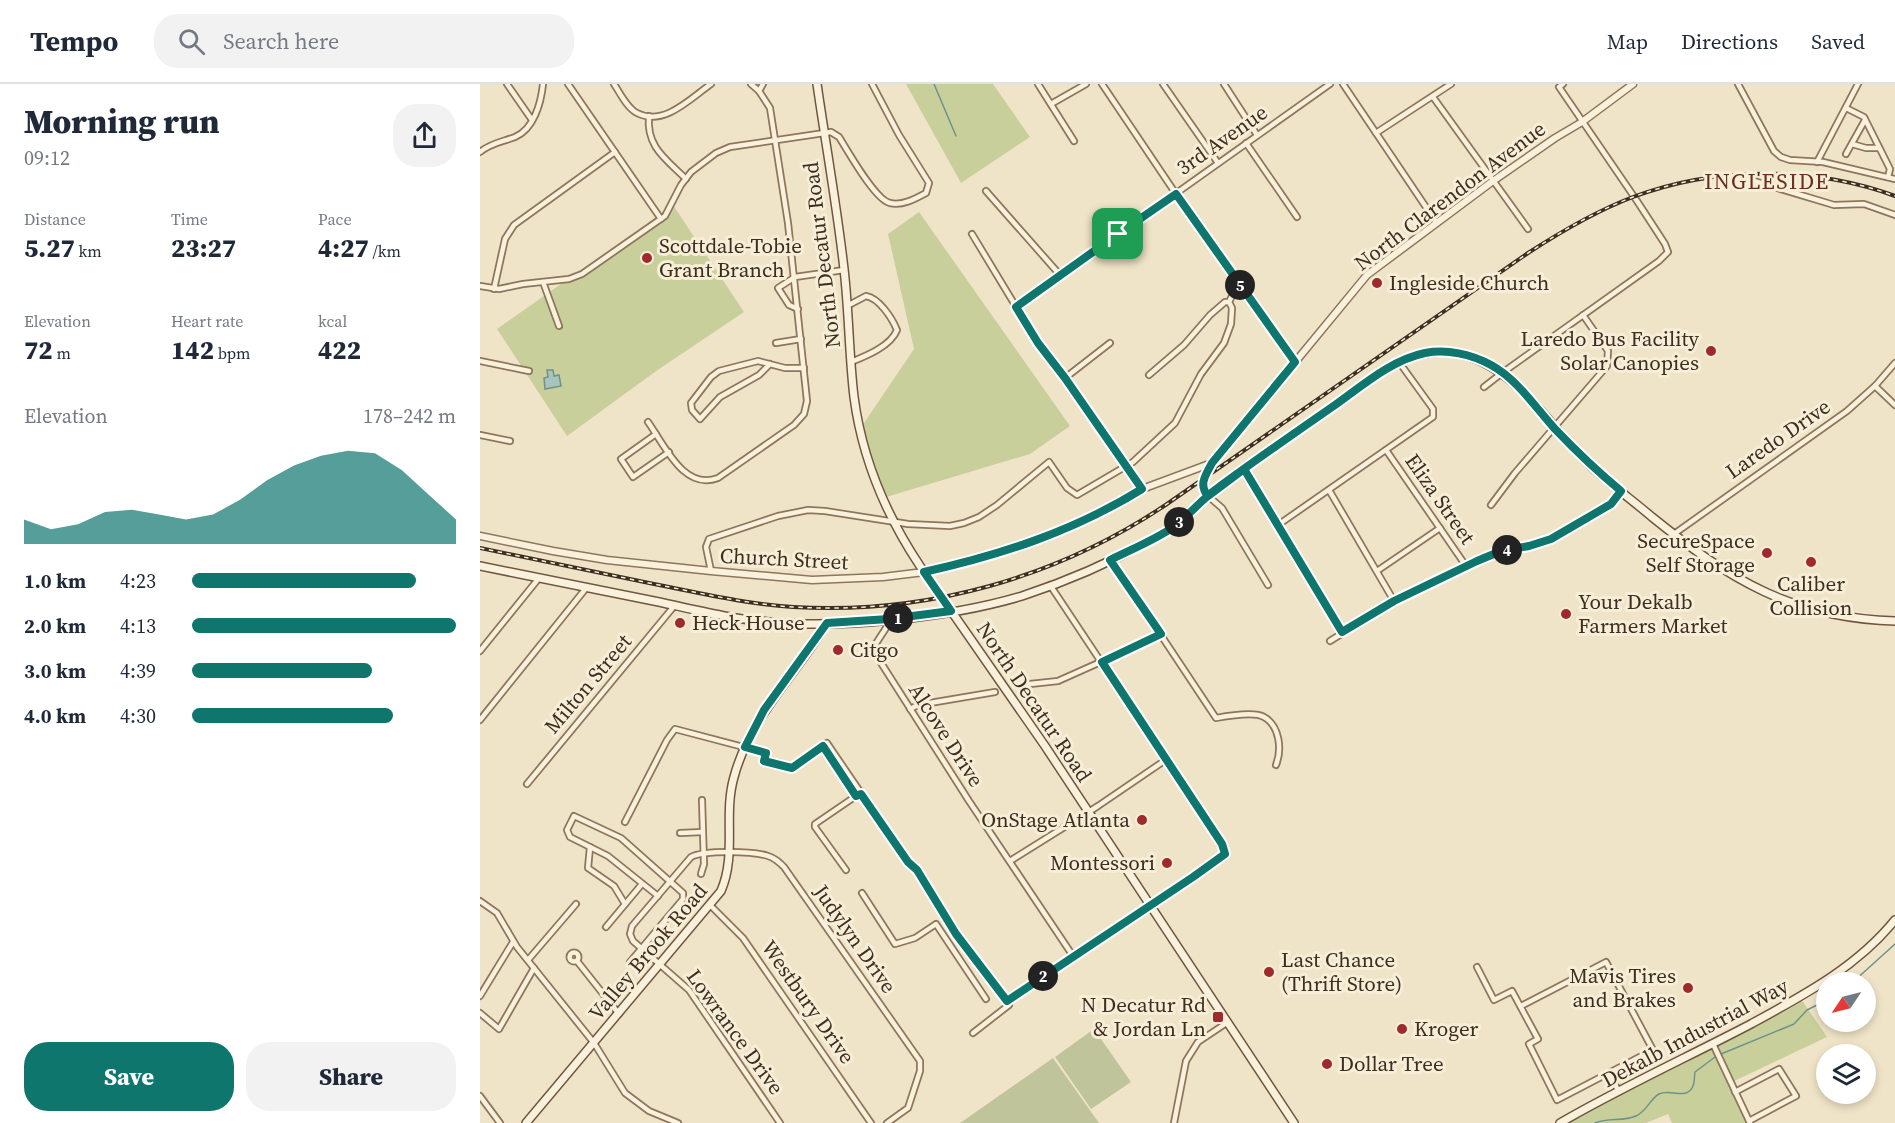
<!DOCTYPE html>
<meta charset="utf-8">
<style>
:root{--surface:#fff;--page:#f2f2f3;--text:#1f2937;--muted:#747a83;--line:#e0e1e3;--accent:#0f766e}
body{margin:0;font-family:"Source Serif 4",serif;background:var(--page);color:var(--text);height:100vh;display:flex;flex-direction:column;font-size:22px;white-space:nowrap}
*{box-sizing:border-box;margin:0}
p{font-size:20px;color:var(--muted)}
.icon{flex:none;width:33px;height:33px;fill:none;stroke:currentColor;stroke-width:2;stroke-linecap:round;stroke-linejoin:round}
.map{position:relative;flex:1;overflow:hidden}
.drawer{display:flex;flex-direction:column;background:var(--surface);width:480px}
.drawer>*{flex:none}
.needle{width:39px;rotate:235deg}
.tools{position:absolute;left:1336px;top:888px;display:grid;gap:12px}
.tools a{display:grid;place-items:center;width:60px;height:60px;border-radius:50%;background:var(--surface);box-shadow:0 3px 9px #0003;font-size:30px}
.pin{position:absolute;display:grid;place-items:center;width:51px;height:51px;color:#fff;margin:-26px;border-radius:12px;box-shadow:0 3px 9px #0006}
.km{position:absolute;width:30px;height:30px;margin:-15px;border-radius:50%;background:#222;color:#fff;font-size:16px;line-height:30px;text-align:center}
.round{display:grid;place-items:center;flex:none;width:63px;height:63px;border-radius:24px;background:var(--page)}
.summary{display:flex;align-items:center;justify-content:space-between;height:102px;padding:0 24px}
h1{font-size:33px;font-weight:800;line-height:45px}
.metrics{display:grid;grid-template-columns:repeat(3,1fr);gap:9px;height:102px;padding:6px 24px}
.metrics div{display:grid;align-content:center}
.metrics b{font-size:26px;font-weight:800}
.metrics small{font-size:16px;font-weight:400}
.metrics p{font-size:16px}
.chart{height:168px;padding:12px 24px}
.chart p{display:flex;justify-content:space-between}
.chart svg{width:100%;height:108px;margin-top:6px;fill:var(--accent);opacity:.7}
.button{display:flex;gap:12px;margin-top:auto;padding:12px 24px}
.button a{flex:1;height:69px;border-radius:24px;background:var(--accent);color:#fff;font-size:24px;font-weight:800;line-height:69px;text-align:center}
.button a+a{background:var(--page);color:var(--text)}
ul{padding:0 24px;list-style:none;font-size:20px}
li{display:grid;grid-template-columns:96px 72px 1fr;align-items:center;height:45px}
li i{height:15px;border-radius:8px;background:var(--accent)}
header{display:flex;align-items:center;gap:36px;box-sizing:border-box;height:84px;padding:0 30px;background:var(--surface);border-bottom:2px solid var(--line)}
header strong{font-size:28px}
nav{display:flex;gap:33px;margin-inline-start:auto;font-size:21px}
.search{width:420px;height:54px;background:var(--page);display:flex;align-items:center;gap:15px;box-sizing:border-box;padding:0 21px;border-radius:24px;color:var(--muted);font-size:22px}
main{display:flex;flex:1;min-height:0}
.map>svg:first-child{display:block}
.green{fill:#c9cf9b}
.cemetery{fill:#bfc49a}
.water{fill:#a9c4bc;stroke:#6f938a;stroke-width:1.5}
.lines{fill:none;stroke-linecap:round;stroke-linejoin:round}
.stream{stroke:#6f938a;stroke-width:1.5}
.minor-casing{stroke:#8d765c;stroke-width:8}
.tertiary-casing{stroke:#8d765c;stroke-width:9}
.secondary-casing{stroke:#6f573f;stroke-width:10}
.minor{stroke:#faf1dc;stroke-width:4.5}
.tertiary{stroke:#faf1dc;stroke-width:6}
.secondary{stroke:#faf1dc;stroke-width:7}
.rail-casing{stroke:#3d2e20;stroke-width:4}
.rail{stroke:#f7eed8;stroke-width:1.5;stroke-dasharray:4.5;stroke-linecap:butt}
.route-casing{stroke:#fff;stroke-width:12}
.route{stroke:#0f766e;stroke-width:8}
.poi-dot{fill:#9e2a2b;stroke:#f7eed8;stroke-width:2}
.labels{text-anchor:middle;stroke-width:6;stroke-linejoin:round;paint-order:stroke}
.street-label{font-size:21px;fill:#3d2e20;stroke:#f7eed8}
.poi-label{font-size:21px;fill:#3d2e20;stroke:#f7eed8;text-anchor:start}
.neighbourhood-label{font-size:22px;letter-spacing:1.5px;fill:#6b2e1e;stroke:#f7eed8}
</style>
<header>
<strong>Tempo</strong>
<div class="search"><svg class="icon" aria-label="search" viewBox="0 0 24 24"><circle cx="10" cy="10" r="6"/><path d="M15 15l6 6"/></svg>Search here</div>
<nav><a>Map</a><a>Directions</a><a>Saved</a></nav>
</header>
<main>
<section class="drawer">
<div class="summary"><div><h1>Morning run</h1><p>09:12</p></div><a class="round"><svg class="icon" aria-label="share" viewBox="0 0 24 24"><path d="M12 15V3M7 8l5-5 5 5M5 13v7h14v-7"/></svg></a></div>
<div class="metrics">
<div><p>Distance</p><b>5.27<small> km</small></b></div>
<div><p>Time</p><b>23:27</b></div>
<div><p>Pace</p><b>4:27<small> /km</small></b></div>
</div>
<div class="metrics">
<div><p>Elevation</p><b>72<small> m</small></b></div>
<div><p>Heart rate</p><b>142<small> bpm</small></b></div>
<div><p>kcal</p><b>422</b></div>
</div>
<div class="chart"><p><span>Elevation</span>178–242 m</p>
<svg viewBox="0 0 160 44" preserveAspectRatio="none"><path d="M0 44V34L10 38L20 36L30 31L40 30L50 32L60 34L70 32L80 26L90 18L100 12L110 8L120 6L130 7L140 14L150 24L160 34V44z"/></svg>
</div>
<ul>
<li><b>1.0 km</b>4:23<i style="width:85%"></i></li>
<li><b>2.0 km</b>4:13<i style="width:100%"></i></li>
<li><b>3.0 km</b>4:39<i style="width:68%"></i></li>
<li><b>4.0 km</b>4:30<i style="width:76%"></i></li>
</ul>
<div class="button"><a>Save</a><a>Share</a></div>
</section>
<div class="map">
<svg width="1415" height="1039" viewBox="0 0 1415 1039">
<rect width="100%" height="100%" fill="#f0e4c8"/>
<g class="green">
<polygon points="426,0 513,0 550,53 481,99"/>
<polygon points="193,121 264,228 179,285 87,352 17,245"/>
<polygon points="439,128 590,342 550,370 403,414 388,370 382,342 434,265 408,150"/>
<polygon points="1319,912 1347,953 1248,1000 1267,1039 1192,1039 1188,1030 1166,1039 1075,1039 1210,971"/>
</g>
<g class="cemetery">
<polygon points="614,945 651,998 611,1025 575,973"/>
<polygon points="573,974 619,1039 480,1039 483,1037"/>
</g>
<polygon class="water" points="67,286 73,286 74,292 79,291 81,302 65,305 64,294 68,293"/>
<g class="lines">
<g class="stream">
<polyline points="454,0 476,52"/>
<polyline points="1373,898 1415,860"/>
<polyline points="1241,970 1314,940 1327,926 1347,916"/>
<path d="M1115,1039C1128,1033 1143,1038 1156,1032C1166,1028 1171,1014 1179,1010C1189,1004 1207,1017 1213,1002C1215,998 1214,992 1215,988L1235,973"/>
</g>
<defs>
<g id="minor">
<polyline points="27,0 52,36"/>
<polyline points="88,0 181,135"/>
<path d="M134,0C140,9 147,24 157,29C184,43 211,14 231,0"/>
<polyline points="271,0 279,7"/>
<polyline points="558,0 594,57"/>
<polyline points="622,0 696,110 815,278"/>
<polyline points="683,0 738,79"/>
<polyline points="744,0 777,51"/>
<polyline points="863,0 956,138"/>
<polyline points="1258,0 1294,67 1301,73 1310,76 1343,78 1415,95"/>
<polyline points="953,13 1048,145"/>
<polyline points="571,20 606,0"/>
<polyline points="1366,24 1384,33 1410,85 1408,93"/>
<path d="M169,32C166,63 186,75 206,95"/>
<polyline points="896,49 971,0"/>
<polyline points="766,59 817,133"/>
<polyline points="1372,60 1386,64 1399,64"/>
<path d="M0,68C11,59 22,58 35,53C54,45 61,19 63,0"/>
<polyline points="1366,70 1385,36"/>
<polyline points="1337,78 1378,0"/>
<polyline points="1274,97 1354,121 1384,120 1415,131"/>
<polyline points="506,107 580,191"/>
<polyline points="492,150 558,259 585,294 662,405"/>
<polyline points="63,198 79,242"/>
<path d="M0,202L19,205L43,200L89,195L102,190L185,132L201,101L211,88L236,69L250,63L351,48L359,53C368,67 395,116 410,119C422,122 435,115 446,109L449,99L419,51L392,0"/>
<polyline points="14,205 25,155 34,141 135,68"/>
<path d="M367,222L386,212C399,214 412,234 417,246C411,262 386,272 371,278"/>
<polyline points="536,223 850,0"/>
<polyline points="318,225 309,221 298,204 315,193 364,186"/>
<polyline points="296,259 321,255"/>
<polyline points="0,277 49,287"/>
<polyline points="290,280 279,291 240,313 220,335 212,326 211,319 231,293 239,287 278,277 305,284 324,284"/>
<polyline points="669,291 704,261 730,231 745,218 749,218"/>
<polyline points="585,294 630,259"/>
<polyline points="1395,302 1415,321"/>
<polyline points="1004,303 1022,289 1179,177 1188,168 1185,160 1157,117 1079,3 1083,0"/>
<path d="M168,338C185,362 204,407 238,394L314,341L324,330L327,317L308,139L290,24L279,7L283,0"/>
<polyline points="176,350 141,375 153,393 189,368"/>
<polyline points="0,351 30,357"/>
<polyline points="906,366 986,482"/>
<polyline points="764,385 862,548"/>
<polyline points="849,406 914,517"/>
<polyline points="728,412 742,424 788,501"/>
<polyline points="1011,421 1035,389 1127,282 1128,267 1103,231"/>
<polyline points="798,441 953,333 953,325 919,278"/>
<polyline points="1194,450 1367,327 1395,302 1415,279"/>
<path d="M631,476L736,634C747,632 774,627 784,633C800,642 802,666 796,681"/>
<polyline points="231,487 226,463 229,455 298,432 328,426 345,427 428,440 470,442 484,439 499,433 517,421 569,378 587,404 597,411 653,378 695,339 721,290 744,259 751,240 752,224 749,218 753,210 762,203"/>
<polyline points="897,487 960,444"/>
<polyline points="409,536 406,544 393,564 396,571 489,717 593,872"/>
<polyline points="850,557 914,517 986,482 1021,467 1049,462 1071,455 1131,420 1141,407"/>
<polyline points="0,567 59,494"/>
<polyline points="550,600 578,597 681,551"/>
<polyline points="430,625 438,621 515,608"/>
<polyline points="0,636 107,503"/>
<polyline points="343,662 347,659 428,778 437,786 453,810 476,850 527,917"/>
<polyline points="47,700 195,521"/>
<polyline points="145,738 187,656 195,645 286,669 284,677 312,684 343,662 376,712 335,740 335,743 366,786"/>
<polyline points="200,749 223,748"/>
<polyline points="110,763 108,784 134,802 145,820"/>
<polyline points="530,777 618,722 687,675"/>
<polyline points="221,790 224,780 222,716"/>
<polyline points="382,809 415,860 435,854 456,840 506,915"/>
<polyline points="0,817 17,829 37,863 114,959 145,1009 169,1027 198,1039"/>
<polyline points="230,821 263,854 391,1039"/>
<polyline points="126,843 162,800"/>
<circle cx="94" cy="873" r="4.5"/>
<polyline points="48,876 96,820"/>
<polyline points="97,877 139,930"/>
<polyline points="150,878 203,815 203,809 141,754 94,732 87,746 90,753 128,772 178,812"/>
<polyline points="997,883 1014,916 1032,907 1058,955 1049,960 1077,1016 1173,966 1126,878 1041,922"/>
<polyline points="0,912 33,858"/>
<polyline points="0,929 19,945 54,884"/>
<polyline points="493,949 529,921 527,917 713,793 745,770 742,760 570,501"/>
<polyline points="1233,960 1270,1039"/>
<polyline points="1129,989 1139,1008"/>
<polyline points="1255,1008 1299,985 1316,1012 1269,1037"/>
<polyline points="0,1012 20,1039"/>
<path d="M300,1039L209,906L153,857L150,850L152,842L211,773C224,766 273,767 288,772C295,774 299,778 304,783L433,967L440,977V987L428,1024L407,1039"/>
<polyline points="694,1039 706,977 718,958 748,938"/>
</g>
<g id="tertiary">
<path d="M728,412C718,400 726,391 732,379L887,191L1013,97L1075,54L1102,38L1153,0"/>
<polyline points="0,452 73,467 127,476 231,487 332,496 403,493 444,488 540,463 611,433 662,405 732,379"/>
</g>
<g id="secondary">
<path d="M337,0C346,62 357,123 364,185C369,228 369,271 374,313C382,374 406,431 440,482L565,662L814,1039"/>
<path d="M0,482C60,494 120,506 179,518C216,526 252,535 289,538C362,545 472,533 542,512C585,498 633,477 673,455C697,442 714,422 735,406C771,378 809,353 846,328C869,311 892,291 918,279C933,272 948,267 964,268C1030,271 1067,341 1111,382C1130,400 1152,416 1172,433C1250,496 1312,534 1415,537"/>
<path d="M46,1039L241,807C257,770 243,731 254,693C270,633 316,591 347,539"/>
<path d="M1080,1039C1142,1003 1208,973 1271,940C1324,911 1377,883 1415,836"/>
</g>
</defs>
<use href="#minor" class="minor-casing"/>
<use href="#tertiary" class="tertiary-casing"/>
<use href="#secondary" class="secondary-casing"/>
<use href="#minor" class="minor"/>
<use href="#tertiary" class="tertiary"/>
<use href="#secondary" class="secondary"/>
<defs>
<path id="rail" d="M0,464C58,476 116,488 174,500C220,509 266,520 313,523C446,531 577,494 687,420L1048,169C1082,147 1116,127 1153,113C1235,82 1333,82 1415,112"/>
</defs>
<use href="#rail" class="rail-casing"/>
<use href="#rail" class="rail"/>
</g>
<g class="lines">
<defs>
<path id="route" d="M638,150L536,223L558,259L585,294L662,405C594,447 521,471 444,488L471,527L409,535L347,539L284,626L265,663L286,669L284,677L312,684L343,662L376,712L381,710L428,778L437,786L476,850L527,917L713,793L745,770L742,760L622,578L681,550L630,476C652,465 675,456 695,442C710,430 723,414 739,403C777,375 816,348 855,321C882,302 911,276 945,269C967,265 991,270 1011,281C1037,295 1055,323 1075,345C1096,367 1118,388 1141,407L1131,420L1071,455L1049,462L1021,467L997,477L914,517L862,548L764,385L728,412C718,400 726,391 732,379L815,278L696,110L638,150"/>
</defs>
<use href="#route" class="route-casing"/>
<use href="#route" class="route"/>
</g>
<g class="poi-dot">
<circle cx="167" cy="174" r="6"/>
<circle cx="897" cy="199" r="6"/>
<circle cx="1231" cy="267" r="6"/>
<circle cx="1287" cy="469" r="6"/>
<circle cx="1331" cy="478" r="6"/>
<circle cx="1086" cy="530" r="6"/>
<circle cx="200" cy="539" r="6"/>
<circle cx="358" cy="566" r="6"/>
<circle cx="662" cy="736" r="6"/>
<circle cx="687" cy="779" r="6"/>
<circle cx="789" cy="888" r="6"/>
<circle cx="1208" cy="904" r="6"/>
<rect x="732" y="927" width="12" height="12" rx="3"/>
<circle cx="922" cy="945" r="6"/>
<circle cx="847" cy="980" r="6"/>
</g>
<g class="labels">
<g class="street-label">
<text transform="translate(742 56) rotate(-35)" y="7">3rd Avenue</text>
<text transform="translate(970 112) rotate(-37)" y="7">North Clarendon Avenue</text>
<text transform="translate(342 171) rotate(-97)" y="7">North Decatur Road</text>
<text transform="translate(1298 355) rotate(-35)" y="7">Laredo Drive</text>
<text transform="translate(960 415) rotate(55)" y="7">Eliza Street</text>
<text transform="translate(304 475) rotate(3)" y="7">Church Street</text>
<text transform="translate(108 600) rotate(-50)" y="7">Milton Street</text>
<text transform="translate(554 618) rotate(56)" y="7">North Decatur Road</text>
<text transform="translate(466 651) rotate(57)" y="7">Alcove Drive</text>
<text transform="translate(375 855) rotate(55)" y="7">Judylyn Drive</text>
<text transform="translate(168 868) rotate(-50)" y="7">Valley Brook Road</text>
<text transform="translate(328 918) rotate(55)" y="7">Westbury Drive</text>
<text transform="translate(255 948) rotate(54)" y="7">Lowrance Drive</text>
<text transform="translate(1215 949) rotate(-28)" y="7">Dekalb Industrial Way</text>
</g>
<g class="poi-label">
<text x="179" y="169">Scottdale-Tobie<tspan x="179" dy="24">Grant Branch</tspan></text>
<text x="909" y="206">Ingleside Church</text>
<text x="1219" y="262" text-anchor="end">Laredo Bus Facility<tspan x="1219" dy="24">Solar Canopies</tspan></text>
<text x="1275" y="464" text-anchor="end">SecureSpace<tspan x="1275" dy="24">Self Storage</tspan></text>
<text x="1331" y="507" text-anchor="middle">Caliber<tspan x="1331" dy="24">Collision</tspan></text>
<text x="1098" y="525">Your Dekalb<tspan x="1098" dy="24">Farmers Market</tspan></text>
<text x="212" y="546">Heck House</text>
<text x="370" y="573">Citgo</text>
<text x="650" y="743" text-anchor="end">OnStage Atlanta</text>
<text x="675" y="786" text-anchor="end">Montessori</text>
<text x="801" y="883">Last Chance<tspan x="801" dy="24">(Thrift Store)</tspan></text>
<text x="1196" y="899" text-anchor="end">Mavis Tires<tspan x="1196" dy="24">and Brakes</tspan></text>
<text x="726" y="928" text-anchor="end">N Decatur Rd<tspan x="726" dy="24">&amp; Jordan Ln</tspan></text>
<text x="934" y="952">Kroger</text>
<text x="859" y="987">Dollar Tree</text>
</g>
<g class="neighbourhood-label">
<text x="1287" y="105">INGLESIDE</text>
</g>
</g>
</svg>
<div class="tools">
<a><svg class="needle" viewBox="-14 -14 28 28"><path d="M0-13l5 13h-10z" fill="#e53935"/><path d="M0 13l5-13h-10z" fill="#747a83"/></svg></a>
<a><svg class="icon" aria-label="layers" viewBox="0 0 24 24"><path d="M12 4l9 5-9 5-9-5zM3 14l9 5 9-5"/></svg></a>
</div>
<div class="pin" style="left:638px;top:150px;background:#1e9e55"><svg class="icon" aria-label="arrive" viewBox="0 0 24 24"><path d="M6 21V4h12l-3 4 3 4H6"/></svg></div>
<b class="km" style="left:418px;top:534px">1</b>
<b class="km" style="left:563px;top:892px">2</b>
<b class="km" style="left:699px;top:438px">3</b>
<b class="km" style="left:1027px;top:466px">4</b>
<b class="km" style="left:760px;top:201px">5</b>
</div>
</main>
